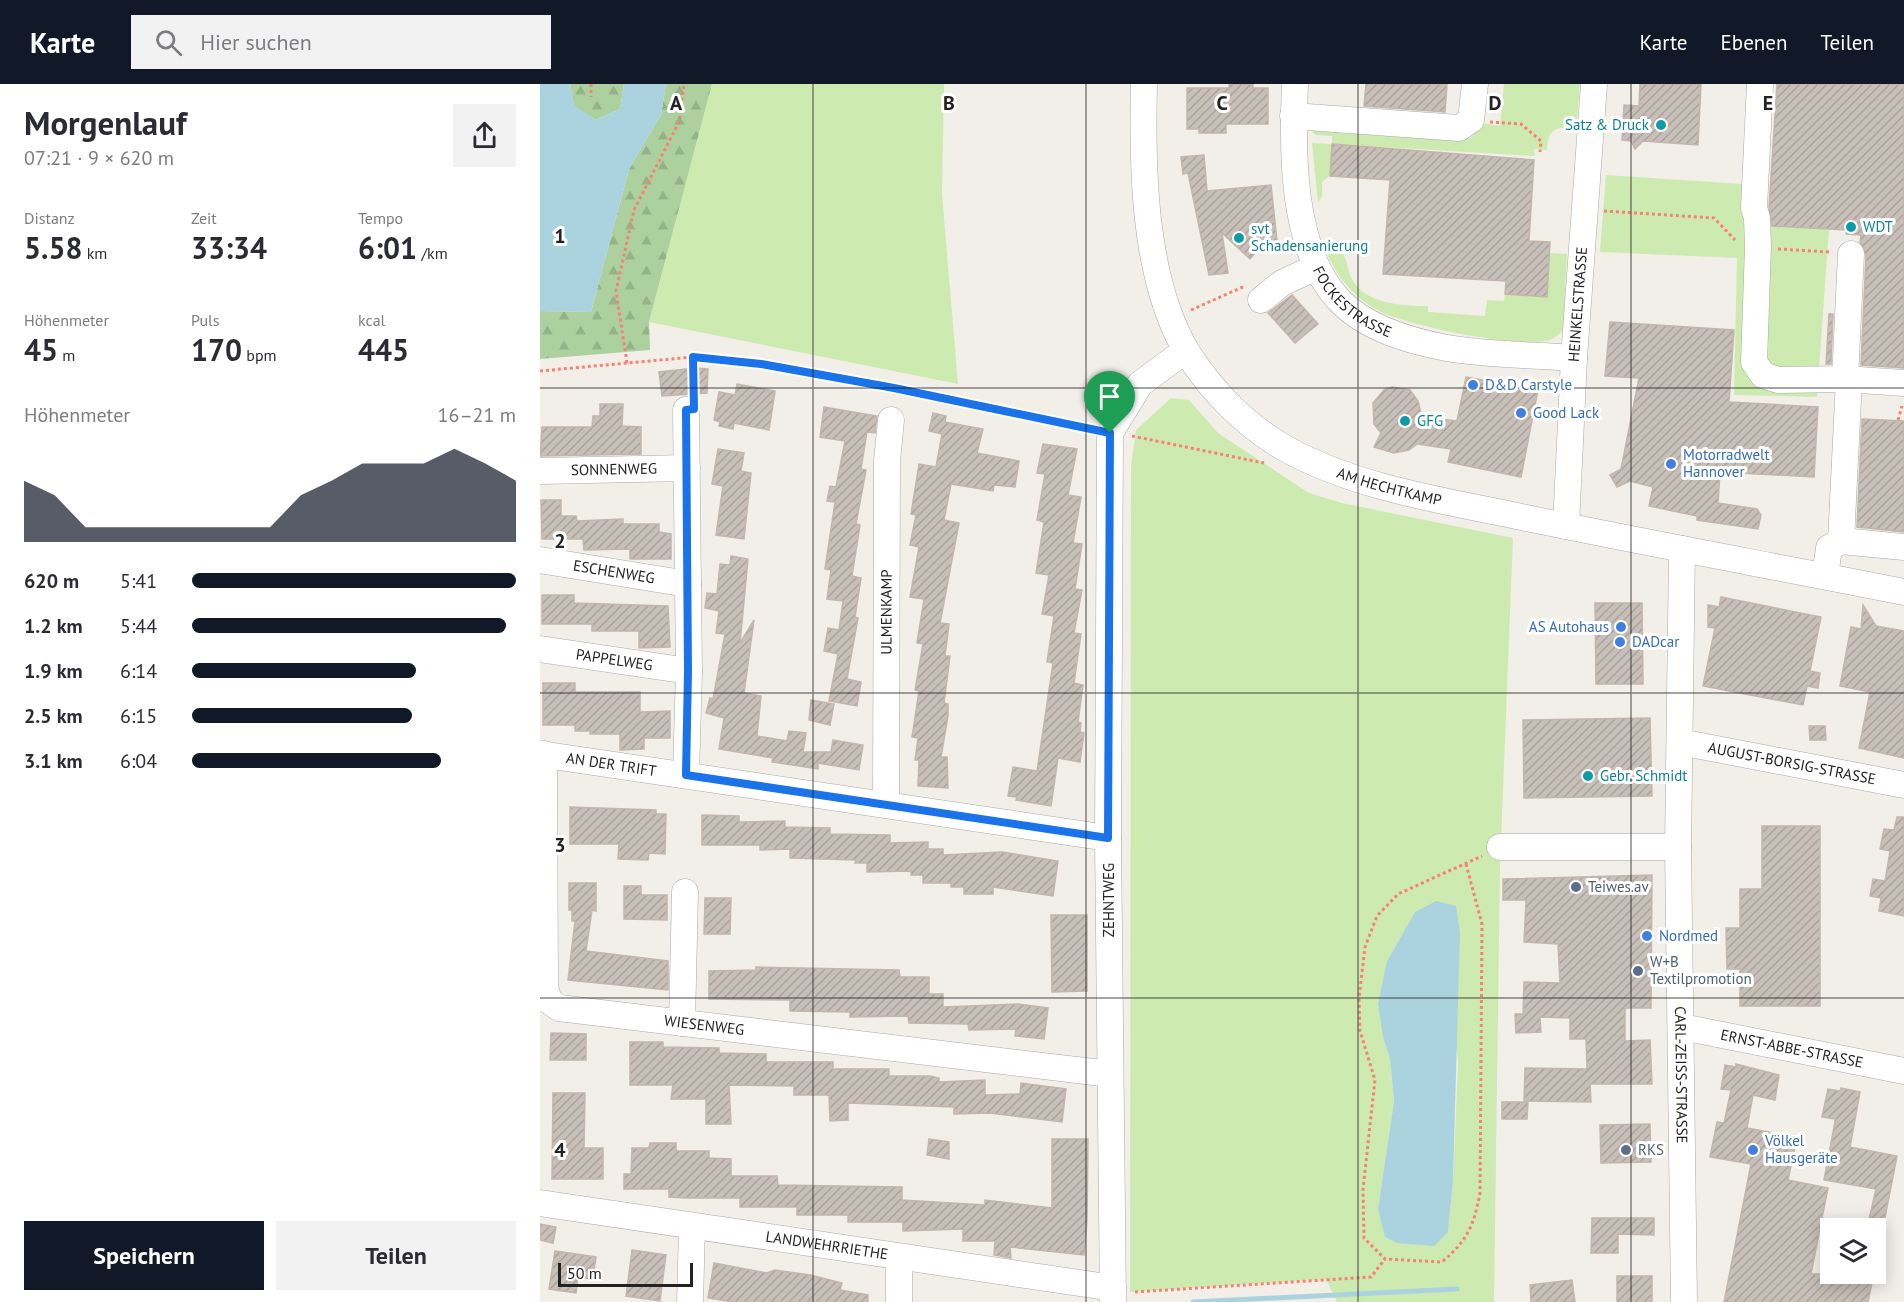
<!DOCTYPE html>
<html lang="de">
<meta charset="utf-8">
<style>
:root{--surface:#fff;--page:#f2f2f3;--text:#2b2b33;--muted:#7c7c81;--accent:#111827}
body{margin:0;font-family:"PT Sans",sans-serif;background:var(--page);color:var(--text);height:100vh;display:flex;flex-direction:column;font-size:22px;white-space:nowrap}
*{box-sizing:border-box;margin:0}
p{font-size:20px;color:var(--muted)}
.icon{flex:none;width:33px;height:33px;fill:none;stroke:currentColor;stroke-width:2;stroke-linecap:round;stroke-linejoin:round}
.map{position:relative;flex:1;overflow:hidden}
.details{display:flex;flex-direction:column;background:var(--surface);width:540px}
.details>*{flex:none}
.controls{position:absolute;left:1280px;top:1134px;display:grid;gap:12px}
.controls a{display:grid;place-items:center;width:66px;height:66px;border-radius:0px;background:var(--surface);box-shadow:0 3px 15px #0003;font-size:30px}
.scale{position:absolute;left:18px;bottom:15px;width:135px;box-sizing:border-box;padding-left:6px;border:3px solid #222;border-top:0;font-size:16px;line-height:21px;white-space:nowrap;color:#222;-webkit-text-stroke:4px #fff;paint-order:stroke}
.pin{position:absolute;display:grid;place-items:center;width:51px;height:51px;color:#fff;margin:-62px -26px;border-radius:50% 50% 50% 0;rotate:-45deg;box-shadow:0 0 6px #0007}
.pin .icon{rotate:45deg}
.round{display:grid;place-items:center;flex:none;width:63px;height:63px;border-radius:0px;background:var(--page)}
.head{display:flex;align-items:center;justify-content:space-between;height:102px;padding:0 24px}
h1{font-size:33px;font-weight:800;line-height:45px}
.stats{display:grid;grid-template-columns:repeat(3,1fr);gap:9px;height:102px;padding:6px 24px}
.stats div{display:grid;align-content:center}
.stats b{font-size:30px;font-weight:800}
.stats small{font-size:16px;font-weight:400}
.stats p{font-size:16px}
.chart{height:168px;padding:12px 24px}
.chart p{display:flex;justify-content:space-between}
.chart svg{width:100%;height:108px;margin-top:6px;fill:var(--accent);opacity:.7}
.button{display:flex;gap:12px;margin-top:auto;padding:12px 24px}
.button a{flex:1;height:69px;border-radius:0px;background:var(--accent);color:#fff;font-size:24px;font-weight:800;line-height:69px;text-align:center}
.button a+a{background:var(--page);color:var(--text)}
ul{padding:0 24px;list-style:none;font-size:20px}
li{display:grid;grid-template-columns:96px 72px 1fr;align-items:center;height:45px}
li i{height:15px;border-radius:8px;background:var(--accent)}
header{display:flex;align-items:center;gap:36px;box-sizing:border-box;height:84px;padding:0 30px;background:var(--accent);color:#fff}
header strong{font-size:28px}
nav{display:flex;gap:33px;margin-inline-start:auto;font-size:21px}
.search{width:420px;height:54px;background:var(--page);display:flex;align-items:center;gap:15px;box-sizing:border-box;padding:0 21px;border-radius:0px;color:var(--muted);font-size:22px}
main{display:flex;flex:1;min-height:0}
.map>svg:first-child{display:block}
.grass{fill:#cdebb0;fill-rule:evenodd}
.forest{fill:url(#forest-firs)}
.water{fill:#aad3df}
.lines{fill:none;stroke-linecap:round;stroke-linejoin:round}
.stream{stroke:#aad3df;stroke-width:5}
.building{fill:url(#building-hatch);stroke:#c4b6ab;stroke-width:1.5}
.minor-casing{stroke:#a9a9a9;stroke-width:27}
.path{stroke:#fa8072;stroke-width:3;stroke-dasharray:3 3;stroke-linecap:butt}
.minor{stroke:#fff;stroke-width:26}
.route-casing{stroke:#fff;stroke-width:12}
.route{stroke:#1a73e8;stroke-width:8}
.grid{fill:none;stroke:#222;stroke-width:1.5;stroke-opacity:0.55}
.culture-dot{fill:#0f9aa8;stroke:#fff;stroke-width:2}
.shop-dot{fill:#3f7fe0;stroke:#fff;stroke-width:2}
.service-dot{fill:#5c6f8a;stroke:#fff;stroke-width:2}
.labels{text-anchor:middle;stroke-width:6;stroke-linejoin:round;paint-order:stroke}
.culture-label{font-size:15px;fill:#0d838f;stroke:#fff;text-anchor:start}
.street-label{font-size:15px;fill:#222;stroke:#fff}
.shop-label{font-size:15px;fill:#366cbe;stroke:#fff;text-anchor:start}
.service-label{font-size:15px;fill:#4e5e75;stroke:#fff;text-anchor:start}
.grid-label{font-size:20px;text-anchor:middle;font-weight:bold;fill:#222;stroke:#fff;stroke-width:6;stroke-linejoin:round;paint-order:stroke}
</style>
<header>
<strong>Karte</strong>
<div class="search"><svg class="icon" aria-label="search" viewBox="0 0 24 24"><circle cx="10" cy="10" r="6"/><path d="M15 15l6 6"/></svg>Hier suchen</div>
<nav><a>Karte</a><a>Ebenen</a><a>Teilen</a></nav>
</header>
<main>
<section class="details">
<div class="head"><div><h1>Morgenlauf</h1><p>07:21 · 9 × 620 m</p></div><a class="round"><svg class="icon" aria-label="share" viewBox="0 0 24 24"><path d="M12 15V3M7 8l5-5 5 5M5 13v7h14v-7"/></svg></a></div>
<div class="stats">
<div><p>Distanz</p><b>5.58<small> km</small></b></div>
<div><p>Zeit</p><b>33:34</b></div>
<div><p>Tempo</p><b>6:01<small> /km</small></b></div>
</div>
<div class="stats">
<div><p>Höhenmeter</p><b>45<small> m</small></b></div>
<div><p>Puls</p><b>170<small> bpm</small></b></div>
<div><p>kcal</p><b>445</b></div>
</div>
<div class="chart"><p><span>Höhenmeter</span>16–21 m</p>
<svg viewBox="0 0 160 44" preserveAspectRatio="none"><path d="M0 44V19L10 25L20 38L30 38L40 38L50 38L60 38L70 38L80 38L90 25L100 19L110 12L120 12L130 12L140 6L150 12L160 19V44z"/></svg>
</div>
<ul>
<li><b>620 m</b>5:41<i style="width:100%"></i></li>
<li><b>1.2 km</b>5:44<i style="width:97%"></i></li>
<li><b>1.9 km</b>6:14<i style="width:69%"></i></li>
<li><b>2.5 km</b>6:15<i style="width:68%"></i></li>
<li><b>3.1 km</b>6:04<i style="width:77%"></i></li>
</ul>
<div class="button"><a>Speichern</a><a>Teilen</a></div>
</section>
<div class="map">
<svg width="1364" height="1218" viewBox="0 0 1364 1218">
<defs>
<pattern id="forest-firs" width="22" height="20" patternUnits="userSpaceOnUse" patternTransform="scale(1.5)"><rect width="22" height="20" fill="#add19e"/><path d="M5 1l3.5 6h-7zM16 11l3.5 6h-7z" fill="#95b388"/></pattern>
<pattern id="building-hatch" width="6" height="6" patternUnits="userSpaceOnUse" patternTransform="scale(1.5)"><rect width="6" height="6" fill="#c7bfb8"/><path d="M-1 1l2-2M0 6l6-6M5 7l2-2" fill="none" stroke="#aba49e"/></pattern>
</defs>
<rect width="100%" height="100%" fill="#f2efe9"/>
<g class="grass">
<polygon points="172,0 404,0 402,110 418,300 109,238"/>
<path d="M964,0H1040L1036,45C1016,42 1008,44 1007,66L994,65L995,72L792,60L790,92L782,98V112L778,119L772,59L792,60V52L775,51L769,43L931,54L942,39L960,42Z"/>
<polygon points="1207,0 1213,0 1208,140 1289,145 1277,313 1194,311 1197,174 1060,168 1066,91 1202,100"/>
<path d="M792,165L802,168C808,177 807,186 812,195C825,220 862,222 888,222V228L945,232L947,216L964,217L965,210L1007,212L1009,169L1027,170L1024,224L1030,225C1028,237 1025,249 1012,255C987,267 863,241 837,226C814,213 799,195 788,172Z"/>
<path d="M631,314L649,316L678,349L769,409L802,419L973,454L960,782L954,1218H797L786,1195L590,1208L591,382L596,346ZM897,817L918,977L913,1097L908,1147L838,1125L854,1017L850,975L843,953L847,877L875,828Z"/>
</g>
<g class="forest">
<polygon points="30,0 84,0 80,25 56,36 34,22"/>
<polygon points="126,0 172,0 109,238 110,266 0,275 0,227 51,228 89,85 121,31"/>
</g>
<g class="water">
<polygon points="0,0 30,0 34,21 56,36 80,25 84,0 126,0 121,31 89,85 51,228 0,227"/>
<polygon points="896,817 916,822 920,849 913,1097 908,1148 894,1162 857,1159 845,1153 838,1125 854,1017 850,975 843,953 838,920 847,877 875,828"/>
</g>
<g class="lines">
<polyline class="stream" points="653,1218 917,1205"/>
</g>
<g class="building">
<polygon points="689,0 713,0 713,4 728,4 728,40 686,40 686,49 659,49 659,45 647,45 647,4 689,4"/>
<polygon points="826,0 907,0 905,28 824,22"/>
<polygon points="1100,0 1161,0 1158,61 1103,57 1095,65 1091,57 1082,56 1084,21 1099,22"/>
<polygon points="1237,0 1364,0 1364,284 1321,281 1326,171 1320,158 1321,151 1306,150 1307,146 1232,142 1229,123"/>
<polygon points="792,60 994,76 989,157 1010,158 1007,213 965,210 966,197 843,190 850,96 790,92"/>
<polygon points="664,71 667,107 731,101 738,166 715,169 710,175 682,149 688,189 669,191 648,89 643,90 641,73"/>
<polygon points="752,211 778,240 755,259 728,229"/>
<polygon points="1289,230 1293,230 1291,280 1286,280"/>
<polygon points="1070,238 1194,246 1189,318 1278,323 1274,393 1180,388 1178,419 1217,425 1221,431 1218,445 1157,436 1157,432 1109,422 1113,403 1090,397 1077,403 1070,391 1081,385 1099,294 1065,292"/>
<polygon points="156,284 168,285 167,309 122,312 119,288"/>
<polygon points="926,293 998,306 981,393 908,378 911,365 877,360 869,366 854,369 834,363 841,349 834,340 833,319 844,306 852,303 870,306 878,317 882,333 917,337"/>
<polygon points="197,300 235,307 229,346 194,339 193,345 179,342 180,338 174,336 179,308 195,311"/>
<polygon points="60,320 83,320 82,342 101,343 101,370 0,372 2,343 52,343 53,332 60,332"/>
<polygon points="284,323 337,332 335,349 327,348 321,385 326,386 316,440 320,441 312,492 321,494 315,533 318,534 307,595 321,598 317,622 289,617 298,570 284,567 288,544 299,546 303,517 287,515 291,486 285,485 295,418 287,417 290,402 296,403 305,357 280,353"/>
<polygon points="393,329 406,332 405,338 443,345 437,369 479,377 475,403 454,401 453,407 411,400 404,436 419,439 400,539 409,540 405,572 410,572 404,619 408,620 408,632 401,673 407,673 408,704 378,702 379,676 375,676 378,654 372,653 379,607 375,606 383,560 377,559 384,515 370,513 379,463 370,461 376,431 371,430 379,380 396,383 402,350 389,347"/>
<polygon points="1322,335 1364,337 1364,448 1317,443"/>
<polygon points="503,360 537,365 528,411 541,413 533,459 542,460 535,505 542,506 534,549 541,550 534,599 543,601 538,638 541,639 540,648 544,649 540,678 518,674 511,722 476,716 477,713 468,712 473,683 497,687 513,579 507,578 514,532 502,530 509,491 496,489 504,438 497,436 505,390 497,389"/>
<polygon points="178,365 204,369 201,387 211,389 204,455 176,451 183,402 172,400"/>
<polygon points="1,416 21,416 21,432 36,432 37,437 83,435 83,440 119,440 119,448 131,450 131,475 90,475 90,465 44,466 43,455 2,455"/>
<polygon points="191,472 208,475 200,559 214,536 204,609 221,612 217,652 247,657 249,647 266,649 263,668 291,668 293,656 323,661 319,686 278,679 278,685 232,678 233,674 179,665 184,634 166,629 170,614 173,615 185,550 176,549 179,527 165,524 167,509 177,510 180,480 190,481"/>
<polygon points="2,511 34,511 34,519 128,522 130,563 99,564 99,547 52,547 52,540 2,540"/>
<polygon points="1181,513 1281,533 1270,587 1280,589 1278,604 1267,602 1263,621 1163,602 1175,544 1168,543 1168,521 1179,523"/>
<polygon points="1055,519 1102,519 1103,600 1056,600"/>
<polygon points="1323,521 1336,542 1364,547 1364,674 1319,664 1330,608 1300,602 1311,543 1321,545"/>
<polygon points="3,599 35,599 35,608 100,608 100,628 130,627 130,654 104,654 104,665 80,666 80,650 50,650 50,647 35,647 35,641 3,641"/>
<polygon points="271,616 294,620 290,641 269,636"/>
<polygon points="1110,634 1112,712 984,714 983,636"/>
<polygon points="1269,642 1285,642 1286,656 1270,656"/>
<polygon points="30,723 116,726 116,730 126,730 125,770 109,769 108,776 78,775 79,760 30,760"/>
<polygon points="162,731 199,732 199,738 245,737 245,743 290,744 290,750 350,751 350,759 388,758 388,765 403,765 403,771 462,768 518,777 513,812 453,803 453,810 424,810 424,803 411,803 411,799 383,799 383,791 371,791 371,787 327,788 327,779 315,779 316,776 250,774 250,765 220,766 220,761 162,761"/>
<polygon points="1357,733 1364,733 1364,832 1339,827 1341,814 1330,812 1333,795 1345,797 1350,767 1340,765 1344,745 1354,746"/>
<polygon points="1222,742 1280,742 1280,922 1200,922 1200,885 1187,885 1186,844 1200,844 1200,805 1222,805"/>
<polygon points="1112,791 1111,924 1085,924 1085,957 1110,956 1112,1000 1050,1000 1051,1018 984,1017 985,984 1047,985 1046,955 1030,955 1030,934 1000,933 1001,948 976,949 975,930 983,930 984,898 1020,899 1018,860 984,858 986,816 963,816 963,795"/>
<polygon points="29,799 56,799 56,827 52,826 46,867 128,877 128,906 28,896 35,837 32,837 32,826 29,826"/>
<polygon points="84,802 101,802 101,811 127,811 127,836 84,835"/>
<polygon points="165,814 191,814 190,850 164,850"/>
<polygon points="511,831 547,831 547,907 512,908"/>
<polygon points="216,883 359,886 360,893 389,893 389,910 403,910 403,923 478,920 508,924 504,955 475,952 476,945 429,946 428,940 369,939 368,932 310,933 310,928 250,927 250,916 169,915 169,887 216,886"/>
<polygon points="11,949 46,950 46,976 10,976"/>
<polygon points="90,958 123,958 123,963 179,964 179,969 226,970 226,978 293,978 293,985 349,985 349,992 390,992 399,994 399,998 445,996 445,1011 480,1010 481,999 526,1005 522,1038 449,1029 414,1030 414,1023 308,1019 308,1036 290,1037 289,1011 254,1011 254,1002 189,1001 191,1040 166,1040 166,1015 131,1015 133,1001 90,1001"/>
<polygon points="1196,980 1239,991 1235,1016 1213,1011 1207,1044 1257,1053 1248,1096 1288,1104 1271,1190 1334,1190 1328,1218 1184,1218 1211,1080 1170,1073 1177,1038 1184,1039 1191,1006 1181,1005 1185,981 1196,983"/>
<polygon points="1301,1004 1320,1008 1310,1063 1357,1072 1343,1144 1327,1144 1336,1105 1284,1096 1295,1038 1295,1035 1282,1033 1288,1005 1300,1007"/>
<polygon points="13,1009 45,1009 44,1064 63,1064 63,1095 12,1095"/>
<polygon points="962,1018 988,1018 987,1035 962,1035"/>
<polygon points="1110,1040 1111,1078 1061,1079 1060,1041"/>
<polygon points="389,1055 409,1058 409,1075 387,1071"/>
<polygon points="512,1055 548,1055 547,1136 544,1171 470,1163 471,1174 454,1171 455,1157 423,1157 423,1145 363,1147 363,1138 308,1138 308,1131 257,1131 257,1123 200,1123 200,1114 146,1114 129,1113 129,1105 84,1105 84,1090 91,1090 92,1064 109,1064 110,1059 136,1059 136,1067 169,1067 169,1074 191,1075 191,1092 237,1092 238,1101 362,1103 362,1116 445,1121 445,1116 512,1124"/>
<polygon points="1052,1134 1114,1134 1114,1151 1078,1150 1078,1169 1051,1169"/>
<polygon points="0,1140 16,1143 13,1159 0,1156"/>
<polygon points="92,1166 126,1171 120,1217 86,1212"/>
<polygon points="15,1167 56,1173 53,1195 38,1193 36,1209 9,1205"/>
<polygon points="174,1179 227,1189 235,1186 270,1191 302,1199 300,1206 328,1211 328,1218 193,1218 168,1214"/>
<rect x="1077" y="1192" width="35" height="26"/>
<polygon points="1032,1196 1035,1218 991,1218 990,1201"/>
</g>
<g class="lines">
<defs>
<g id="minor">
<path id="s1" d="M604,0C602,83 603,194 647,268C671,307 708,344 748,366C820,405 907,417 986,434C1112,460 1238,483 1364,508"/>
<path id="s2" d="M755,0C752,66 751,167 800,217C827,245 870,257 907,264C948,271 992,271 1034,274"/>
<polyline points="1220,0 1214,124 1217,134 1218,163 1214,278 1223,291 1238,296 1305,295 1364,299"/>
<polyline points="753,32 919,44 931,36 935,0"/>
<polyline points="721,216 742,199 776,183"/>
<polyline points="1305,295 1311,170"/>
<polyline points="146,326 149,587 146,691"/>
<path id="s3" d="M0,387L147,384"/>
<path id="s4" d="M1026,442L1034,274L1054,0"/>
<polyline points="1301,457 1309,296"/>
<path id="s5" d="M1142,465L1138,763L1144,1218"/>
<path id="s6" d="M0,476L148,500"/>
<polyline points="1285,492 1289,464 1301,457 1364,463"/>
<path id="s7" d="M0,565L149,587"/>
<path id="s8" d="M1140,658L1364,701"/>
<path id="s9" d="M0,670L568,754"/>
<path id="s10" d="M4,670L5,903L9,917L19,924L570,990"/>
<path id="s11" d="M346,720L347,377L351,336"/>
<polyline points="960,763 1138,763"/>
<polyline points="142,939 145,808"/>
<path id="s12" d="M1142,943L1364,987"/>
<path id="s13" d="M0,1119L573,1204"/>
<polyline points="150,1218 152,1143"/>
<polyline points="359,1218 359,1173"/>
<polyline points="573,1218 568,754 570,349 600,300 646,266"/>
</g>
</defs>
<use href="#minor" class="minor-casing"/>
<g class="path">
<polyline points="51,0 51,13"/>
<polyline points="950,38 981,40 1001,57 1000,68"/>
<polyline points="1064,127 1174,134 1195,156"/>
<polyline points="1238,165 1289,168"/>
<polyline points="651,226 705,202"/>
<polyline points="153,273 154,307"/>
<polyline points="87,279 76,207 94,126 139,38 144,0"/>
<polyline points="0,287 153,273 180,274 354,304 550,345"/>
<polyline points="1358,336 1362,322"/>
<polyline points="592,352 724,379"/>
<path d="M926,780L942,840L940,1109C934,1141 928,1156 902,1178L845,1175L824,1154L823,1105L835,996L820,947L819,914L825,863L837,832L858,810L942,772"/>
<polyline points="595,1208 831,1193 845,1175"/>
</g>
<use href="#minor" class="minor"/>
</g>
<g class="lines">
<defs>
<polygon id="route" points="153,273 221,280 354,304 570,349 568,754 146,691 148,587 146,326 154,325"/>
</defs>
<use href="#route" class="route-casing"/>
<use href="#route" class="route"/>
</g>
<path class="grid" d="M273,0V1218M546,0V1218M818,0V1218M1091,0V1218M0,304H1364M0,609H1364M0,914H1364"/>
<g class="culture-dot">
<circle cx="1121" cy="41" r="6"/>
<circle cx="1311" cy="143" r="6"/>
<circle cx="699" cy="154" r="6"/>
<circle cx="865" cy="337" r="6"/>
<circle cx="1048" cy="692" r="6"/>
</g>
<g class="shop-dot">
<circle cx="933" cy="301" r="6"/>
<circle cx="981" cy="329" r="6"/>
<circle cx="1131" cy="380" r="6"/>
<circle cx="1081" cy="543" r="6"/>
<circle cx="1080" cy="558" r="6"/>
<circle cx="1107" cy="852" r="6"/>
<circle cx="1213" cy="1066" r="6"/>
</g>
<g class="service-dot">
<circle cx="1036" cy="803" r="6"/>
<circle cx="1098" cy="887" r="6"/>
<circle cx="1086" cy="1066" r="6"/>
</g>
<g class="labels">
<g class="culture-label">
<text x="1109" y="46" text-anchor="end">Satz &amp; Druck</text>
<text x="1323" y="148">WDT</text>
<text x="711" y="150">svt<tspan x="711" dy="17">Schadensanierung</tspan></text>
<text x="877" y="342">GFG</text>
<text x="1060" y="697">Gebr. Schmidt</text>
</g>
<g class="street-label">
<text dy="5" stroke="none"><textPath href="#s2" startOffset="237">FOCKESTRASSE</textPath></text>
<text dy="5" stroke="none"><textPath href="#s4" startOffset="222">HEINKELSTRASSE</textPath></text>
<text dy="5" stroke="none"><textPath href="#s3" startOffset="74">SONNENWEG</textPath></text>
<text dy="5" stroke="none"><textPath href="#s1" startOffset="525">AM HECHTKAMP</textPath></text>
<text dy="5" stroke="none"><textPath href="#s6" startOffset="75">ESCHENWEG</textPath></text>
<text dy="5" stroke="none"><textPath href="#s11" startOffset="192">ULMENKAMP</textPath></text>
<text dy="5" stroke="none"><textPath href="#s7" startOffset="75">PAPPELWEG</textPath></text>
<text dy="5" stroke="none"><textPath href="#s8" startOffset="114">AUGUST-BORSIG-STRASSE</textPath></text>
<text dy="5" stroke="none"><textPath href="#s9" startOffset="72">AN DER TRIFT</textPath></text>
<text transform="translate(569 816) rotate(-90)" y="5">ZEHNTWEG</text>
<text dy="5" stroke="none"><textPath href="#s10" startOffset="406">WIESENWEG</textPath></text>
<text dy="5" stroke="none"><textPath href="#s12" startOffset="112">ERNST-ABBE-STRASSE</textPath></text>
<text dy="5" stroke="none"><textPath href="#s5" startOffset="526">CARL-ZEISS-STRASSE</textPath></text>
<text dy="5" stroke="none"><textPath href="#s13" startOffset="290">LANDWEHRRIETHE</textPath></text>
</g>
<g class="shop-label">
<text x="945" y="306">D&amp;D Carstyle</text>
<text x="993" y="334">Good Lack</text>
<text x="1143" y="376">Motorradwelt<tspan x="1143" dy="17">Hannover</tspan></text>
<text x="1069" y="548" text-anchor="end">AS Autohaus</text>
<text x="1092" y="563">DADcar</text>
<text x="1119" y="857">Nordmed</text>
<text x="1225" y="1062">Völkel<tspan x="1225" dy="17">Hausgeräte</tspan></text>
</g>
<g class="service-label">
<text x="1048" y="808">Teiwes.av</text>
<text x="1110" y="883">W+B<tspan x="1110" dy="17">Textilpromotion</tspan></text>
<text x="1098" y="1071">RKS</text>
</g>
</g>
<g class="grid-label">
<text x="136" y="26">A</text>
<text x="409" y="26">B</text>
<text x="682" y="26">C</text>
<text x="955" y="26">D</text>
<text x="1228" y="26">E</text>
<text x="20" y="159">1</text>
<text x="20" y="464">2</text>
<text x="20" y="768">3</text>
<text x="20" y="1073">4</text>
</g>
</svg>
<div class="controls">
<a><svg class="icon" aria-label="layers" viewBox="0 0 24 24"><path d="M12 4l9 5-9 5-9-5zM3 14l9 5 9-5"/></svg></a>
</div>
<div class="scale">50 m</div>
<div class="pin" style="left:570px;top:349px;background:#1e9e55"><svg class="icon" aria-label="arrive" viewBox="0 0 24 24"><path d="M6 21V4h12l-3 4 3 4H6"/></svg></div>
</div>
</main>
